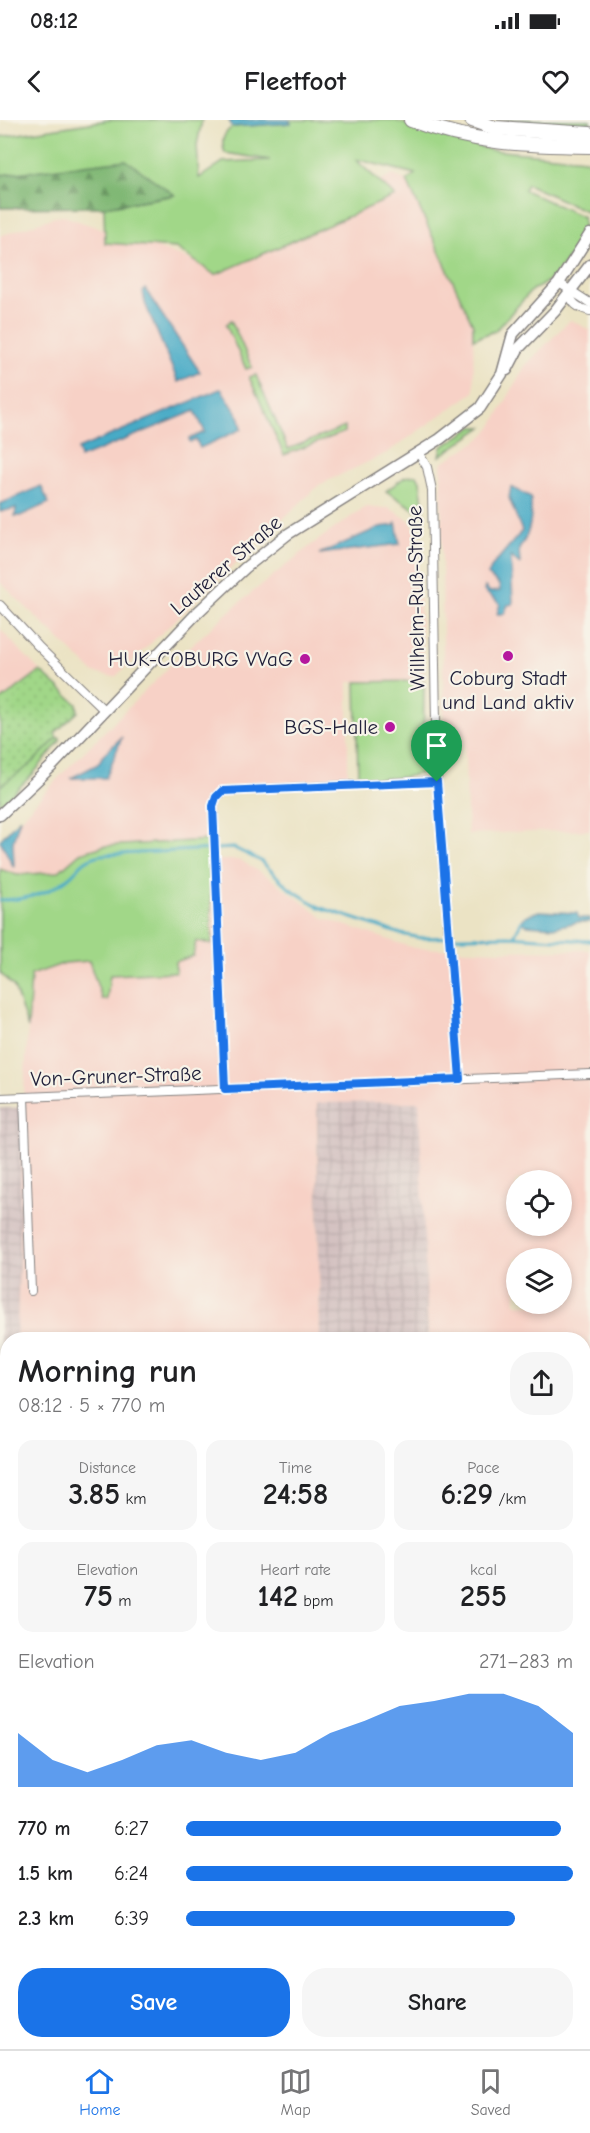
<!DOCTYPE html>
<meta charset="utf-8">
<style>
:root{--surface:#fff;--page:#f6f6f6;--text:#202124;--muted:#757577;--line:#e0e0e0;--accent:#1a73e8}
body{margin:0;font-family:"Comic Neue",sans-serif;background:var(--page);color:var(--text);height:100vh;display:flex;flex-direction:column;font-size:22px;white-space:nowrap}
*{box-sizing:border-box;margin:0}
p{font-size:20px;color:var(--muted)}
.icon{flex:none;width:33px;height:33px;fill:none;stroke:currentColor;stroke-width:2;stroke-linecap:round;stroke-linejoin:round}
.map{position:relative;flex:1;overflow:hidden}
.sheet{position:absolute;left:0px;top:1212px;width:591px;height:717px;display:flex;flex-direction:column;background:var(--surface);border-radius:24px 24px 0 0;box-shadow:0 3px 9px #0003}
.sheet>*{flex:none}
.controls{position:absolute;left:506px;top:1050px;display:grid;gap:12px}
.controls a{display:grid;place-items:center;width:66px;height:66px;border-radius:50%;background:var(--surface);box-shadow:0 3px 9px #0003;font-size:30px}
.pin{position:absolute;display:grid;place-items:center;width:51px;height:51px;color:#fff;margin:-62px -26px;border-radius:50% 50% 50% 0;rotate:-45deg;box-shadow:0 0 6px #0007}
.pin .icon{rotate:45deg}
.round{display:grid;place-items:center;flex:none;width:63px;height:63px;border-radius:24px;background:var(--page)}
.headline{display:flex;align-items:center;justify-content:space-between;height:102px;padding:0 18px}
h1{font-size:33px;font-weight:700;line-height:45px}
.metrics{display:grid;grid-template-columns:repeat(3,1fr);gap:9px;height:102px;padding:6px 18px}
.metrics div{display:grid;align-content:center;border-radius:15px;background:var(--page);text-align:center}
.metrics b{font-size:30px;font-weight:700}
.metrics small{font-size:16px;font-weight:400}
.metrics p{font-size:16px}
.chart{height:168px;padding:12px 18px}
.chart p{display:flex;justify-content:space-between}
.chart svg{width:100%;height:108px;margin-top:6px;fill:var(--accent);opacity:.7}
.button{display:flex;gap:12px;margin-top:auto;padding:12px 18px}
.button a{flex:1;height:69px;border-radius:24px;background:var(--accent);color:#fff;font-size:24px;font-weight:700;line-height:69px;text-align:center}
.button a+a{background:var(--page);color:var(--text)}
ul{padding:0 18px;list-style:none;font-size:20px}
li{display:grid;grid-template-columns:96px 72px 1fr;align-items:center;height:45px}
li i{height:15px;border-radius:8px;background:var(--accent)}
.status{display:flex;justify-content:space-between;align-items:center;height:42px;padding:0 30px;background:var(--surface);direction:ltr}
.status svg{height:16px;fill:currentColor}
header{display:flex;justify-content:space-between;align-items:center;height:78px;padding:0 18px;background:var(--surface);font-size:27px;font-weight:700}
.tabs{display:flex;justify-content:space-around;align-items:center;height:84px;border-top:2px solid var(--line);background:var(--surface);font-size:16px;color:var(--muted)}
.tabs a{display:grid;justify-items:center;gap:3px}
.tabs .selected{color:var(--accent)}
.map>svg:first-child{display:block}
.built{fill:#f7d1c6;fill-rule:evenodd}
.industrial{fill:url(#industrial-grid)}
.grass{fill:#a1d788;stroke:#627c62;stroke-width:1.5}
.forest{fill:url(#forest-firs);stroke:#516d58;stroke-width:1.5}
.park{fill:url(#park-dots);stroke:#627c62;stroke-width:1.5}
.water{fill:#46aac6;stroke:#346680;stroke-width:1.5}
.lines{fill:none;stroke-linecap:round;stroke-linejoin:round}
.stream{stroke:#46aac6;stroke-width:3}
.river{stroke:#46aac6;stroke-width:16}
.minor-casing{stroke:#868280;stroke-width:10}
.tertiary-casing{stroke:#868280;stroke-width:13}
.trunk-casing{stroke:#868280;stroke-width:16}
.minor{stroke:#fff;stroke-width:8}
.tertiary{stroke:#fff;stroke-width:10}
.trunk{stroke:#fff;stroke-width:14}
.rail-casing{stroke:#22223b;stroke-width:5}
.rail{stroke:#f7f3e8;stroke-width:3;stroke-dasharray:9;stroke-linecap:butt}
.route-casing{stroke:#fff;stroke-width:12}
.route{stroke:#1a73e8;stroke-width:8}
.poi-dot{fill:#b5179e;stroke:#f7f3e8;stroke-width:2}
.labels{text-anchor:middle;stroke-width:4.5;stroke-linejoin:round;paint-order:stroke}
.street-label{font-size:21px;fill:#22223b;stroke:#f7f3e8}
.poi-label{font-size:21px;fill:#22223b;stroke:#f7f3e8;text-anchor:end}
</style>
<div class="status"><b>08:12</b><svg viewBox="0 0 49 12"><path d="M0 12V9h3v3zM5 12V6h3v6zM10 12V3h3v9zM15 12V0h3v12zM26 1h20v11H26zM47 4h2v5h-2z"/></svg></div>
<header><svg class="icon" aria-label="back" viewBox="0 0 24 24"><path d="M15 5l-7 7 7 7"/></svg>Fleetfoot<svg class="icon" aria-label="heart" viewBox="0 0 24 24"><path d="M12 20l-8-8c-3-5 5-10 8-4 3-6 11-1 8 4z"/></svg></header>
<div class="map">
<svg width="590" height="1929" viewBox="0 0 590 1929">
<defs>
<pattern id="industrial-grid" width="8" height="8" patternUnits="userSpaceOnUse" patternTransform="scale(1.5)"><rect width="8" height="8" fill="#d2bfbf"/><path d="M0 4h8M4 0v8" fill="none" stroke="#b4a4a5"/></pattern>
<pattern id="forest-firs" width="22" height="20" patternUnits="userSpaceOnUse" patternTransform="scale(1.5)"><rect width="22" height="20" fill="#80b874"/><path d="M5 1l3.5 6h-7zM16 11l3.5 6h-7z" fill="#689560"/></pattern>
<pattern id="park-dots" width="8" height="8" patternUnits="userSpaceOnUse" patternTransform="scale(1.5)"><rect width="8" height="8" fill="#a1d788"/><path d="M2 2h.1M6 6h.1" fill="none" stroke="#8ab876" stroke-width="1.8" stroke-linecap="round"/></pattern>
</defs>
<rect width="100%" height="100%" fill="#f7f3e8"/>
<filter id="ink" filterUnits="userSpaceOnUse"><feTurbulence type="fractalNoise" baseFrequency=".0167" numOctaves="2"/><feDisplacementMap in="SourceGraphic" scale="12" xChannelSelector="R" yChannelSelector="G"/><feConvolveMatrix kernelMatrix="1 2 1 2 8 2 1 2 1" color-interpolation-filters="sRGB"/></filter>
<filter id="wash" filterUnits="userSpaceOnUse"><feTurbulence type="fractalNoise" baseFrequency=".008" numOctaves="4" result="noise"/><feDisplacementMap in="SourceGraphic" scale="24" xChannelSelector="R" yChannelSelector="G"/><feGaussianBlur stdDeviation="1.35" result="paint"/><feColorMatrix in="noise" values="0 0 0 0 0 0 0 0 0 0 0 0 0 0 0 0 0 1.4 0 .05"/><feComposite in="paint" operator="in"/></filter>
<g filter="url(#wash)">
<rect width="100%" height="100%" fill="#ebe3c4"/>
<g class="built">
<polygon points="393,55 407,61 473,206 474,272 385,334 319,365 115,557 94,553 0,462 0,116 61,95 211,147"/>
<polygon points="570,200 590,210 590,710 468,714 464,614 444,615 441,343 479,320 491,308 525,246"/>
<polygon points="365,387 389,388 409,400 416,411 424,561 348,562 348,659 344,663 223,667 211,677 209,720 104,726 80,733 60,751 17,755 0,749 0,721 63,653 180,536 234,487 314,423"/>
<polygon points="0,509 40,551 0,581"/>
<path d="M209,740H240L270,758L323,798L414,828L500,831L590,830V1263H584V1220L428,1219L418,982L317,984L320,1219L16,1220L23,987L31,855L65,843L89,840L107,880L110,855L176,852L175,842L196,821L212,823ZM516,1060H561V1106H516ZM516,1138H561V1184H516Z"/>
<rect x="584" y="1393" width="6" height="107"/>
<polygon points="584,1533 590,1534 590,1601 584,1607"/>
</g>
<g class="industrial">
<polygon points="419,982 428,1219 320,1219 317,983"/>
<polygon points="23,987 17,1206 16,1219 8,1220 7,1257 0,1256 0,988"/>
<polygon points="0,1492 6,1492 8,1498 7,1771 0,1764"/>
<polygon points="590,1909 590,1929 484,1929 485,1922 584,1922 584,1910"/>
</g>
<g class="grass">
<path d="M109,0H202L197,25L199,58L223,42L270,40L225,33C221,22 222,15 232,7L290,3L289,0H393L491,30L585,39L590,42V93L527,64L524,70L583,97C583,101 584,107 583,111C579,128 550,166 533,169L495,211L473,219V205L407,61L415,54L355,39L395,76L215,155L176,128L105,123L104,87L175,75L0,55V17Z"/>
<polygon points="496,0 590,0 590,3 579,5"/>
<polygon points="231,200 252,247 246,249 226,205"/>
<polygon points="256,255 288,329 345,307 345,312 284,335 249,257"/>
<polygon points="473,307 483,307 440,336 442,327"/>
<polygon points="417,355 420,361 424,392 420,393 386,371 405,357"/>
<polygon points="424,561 423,653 405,657 358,660 356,562"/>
<polygon points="57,618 60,618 60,621 33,654 0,686 0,666"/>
<polygon points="209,720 212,824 196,821 193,836 175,842 176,852 110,855 107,880 102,879 89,841 65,843 31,855 28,908 14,867 0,853 0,749 17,755 58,752 80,733 104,726"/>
</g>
<g class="forest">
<polygon points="126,40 175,75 104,87 0,88 0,55"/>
<polygon points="590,1795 590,1849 584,1850 584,1804 590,1801"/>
</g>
<polygon class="park" points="40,551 77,584 78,592 55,613 57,618 30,645 0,666 0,581"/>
<g class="water">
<polygon points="229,0 289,0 291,3 232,7"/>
<polygon points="145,169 200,252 178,262 145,183 143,172"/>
<polygon points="220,269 222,270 240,298 242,309 200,328 196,320 190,322 189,319 205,312 195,291 80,338 78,329"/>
<polygon points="41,366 49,383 20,396 15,396 16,388 0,392 0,384"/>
<path d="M511,367L531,377C532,397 531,413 519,429L520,444L511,437L513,484L508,485L504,494H497L500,484L484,471L485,467L490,472L500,471L499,465L488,455L492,446L522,411L509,378Z"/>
<polygon points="396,402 400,424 319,434 380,407 395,405"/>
<polygon points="122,617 106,658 71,658 98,644 104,634"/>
<polygon points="20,698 13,722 14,748 0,720"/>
<polygon points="539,791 577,793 579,798 590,798 590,802 578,802 556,807 526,805 522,801 525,796"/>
</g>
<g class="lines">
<g class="stream">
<path d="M0,780C23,780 48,774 67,759C82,747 79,741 100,735L234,728L261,741L289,768L319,787L401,814L421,818L508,816L590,821"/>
<polyline points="514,816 522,801"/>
<polyline points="584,1866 590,1865"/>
</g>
<g class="river">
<polyline points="584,1635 590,1630"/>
<polyline points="584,1728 587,1751 584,1771"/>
<polyline points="0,1799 8,1799"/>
</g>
</g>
</g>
<g filter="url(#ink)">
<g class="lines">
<defs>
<g id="minor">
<polyline points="559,163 590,183"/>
<path d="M569,171C571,184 578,188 590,191"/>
<polyline points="418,332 427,347 432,370 437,661 460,959"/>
<polyline points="0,485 38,526 105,591"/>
<polyline points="225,969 213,686 216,677 222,671 437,661"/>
<polyline points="24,977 31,1171"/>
<polyline points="0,978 590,954"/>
<polyline points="71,1922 71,1929"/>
<polyline points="234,1929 236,1922"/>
<polyline points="478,1929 478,1922"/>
</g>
<g id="tertiary">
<polyline points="507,250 518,229 555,191 590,145"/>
<polyline points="0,695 52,646 198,492 245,448 288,414 440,319 480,288 502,254 513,214 559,163 590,114"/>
<polyline points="0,1471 8,1472"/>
<polyline points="584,1510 590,1510"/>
<polyline points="0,1861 8,1861"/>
</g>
<g id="trunk">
<path d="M411,0C474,24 524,25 590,26"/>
<polyline points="472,0 495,8 590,14"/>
</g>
</defs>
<use href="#minor" class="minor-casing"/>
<use href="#tertiary" class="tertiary-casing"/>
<use href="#trunk" class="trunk-casing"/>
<use href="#minor" class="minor"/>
<use href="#tertiary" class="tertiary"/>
<use href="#trunk" class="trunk"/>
<defs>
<g id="rail">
<polyline points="584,1387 590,1387"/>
<polyline points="0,1414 8,1413"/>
</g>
</defs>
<use href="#rail" class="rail-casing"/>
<use href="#rail" class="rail"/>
</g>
</g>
<g class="lines" filter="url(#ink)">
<defs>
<polygon id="route" points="437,662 460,959 225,969 213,686 216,677 222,671"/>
</defs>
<use href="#route" class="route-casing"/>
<use href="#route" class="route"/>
</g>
<g class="poi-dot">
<circle cx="508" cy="536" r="6"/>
<circle cx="305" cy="539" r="6"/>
<circle cx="390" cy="607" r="6"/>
</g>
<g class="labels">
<g class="street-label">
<text transform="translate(226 445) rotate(-41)" y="7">Lauterer Straße</text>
<text transform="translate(416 478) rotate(-91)" y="7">Willhelm-Ruß-Straße</text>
<text transform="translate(116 956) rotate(-2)" y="7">Von-Gruner-Straße</text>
</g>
<g class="poi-label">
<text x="293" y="546">HUK-COBURG VVaG</text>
<text x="508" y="565" text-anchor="middle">Coburg Stadt<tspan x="508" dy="24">und Land aktiv</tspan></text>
<text x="378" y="614">BGS-Halle</text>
</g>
</g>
</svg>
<div class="controls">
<a><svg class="icon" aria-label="locate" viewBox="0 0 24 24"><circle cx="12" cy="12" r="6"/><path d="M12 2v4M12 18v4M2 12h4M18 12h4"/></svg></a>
<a><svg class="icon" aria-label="layers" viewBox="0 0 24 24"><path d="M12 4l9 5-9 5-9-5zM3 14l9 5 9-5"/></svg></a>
</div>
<div class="pin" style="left:437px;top:662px;background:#1e9e55"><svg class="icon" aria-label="arrive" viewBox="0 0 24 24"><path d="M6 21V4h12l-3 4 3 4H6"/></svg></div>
<section class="sheet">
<div class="headline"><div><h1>Morning run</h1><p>08:12 · 5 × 770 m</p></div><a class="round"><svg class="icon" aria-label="share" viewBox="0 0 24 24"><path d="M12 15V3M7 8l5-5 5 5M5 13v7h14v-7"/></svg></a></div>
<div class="metrics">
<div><p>Distance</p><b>3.85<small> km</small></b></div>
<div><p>Time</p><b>24:58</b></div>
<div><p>Pace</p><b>6:29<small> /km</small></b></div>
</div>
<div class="metrics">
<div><p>Elevation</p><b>75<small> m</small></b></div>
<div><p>Heart rate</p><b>142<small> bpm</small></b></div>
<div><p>kcal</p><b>255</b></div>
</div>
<div class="chart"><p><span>Elevation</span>271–283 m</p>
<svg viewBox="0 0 160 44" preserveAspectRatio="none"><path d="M0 44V22L10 33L20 38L30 33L40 27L50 25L60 30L70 33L80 30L90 22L100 17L110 11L120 9L130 6L140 6L150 11L160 22V44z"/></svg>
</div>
<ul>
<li><b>770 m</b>6:27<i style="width:97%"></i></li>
<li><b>1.5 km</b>6:24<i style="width:100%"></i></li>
<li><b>2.3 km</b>6:39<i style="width:85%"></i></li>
</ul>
<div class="button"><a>Save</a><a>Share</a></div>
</section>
</div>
<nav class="tabs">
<a class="selected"><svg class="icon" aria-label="home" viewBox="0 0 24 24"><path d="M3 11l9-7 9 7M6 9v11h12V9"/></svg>Home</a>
<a><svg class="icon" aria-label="map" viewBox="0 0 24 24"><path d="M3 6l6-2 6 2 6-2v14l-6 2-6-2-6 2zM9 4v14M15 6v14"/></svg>Map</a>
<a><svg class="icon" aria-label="saved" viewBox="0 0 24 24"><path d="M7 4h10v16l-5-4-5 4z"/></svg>Saved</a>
</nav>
